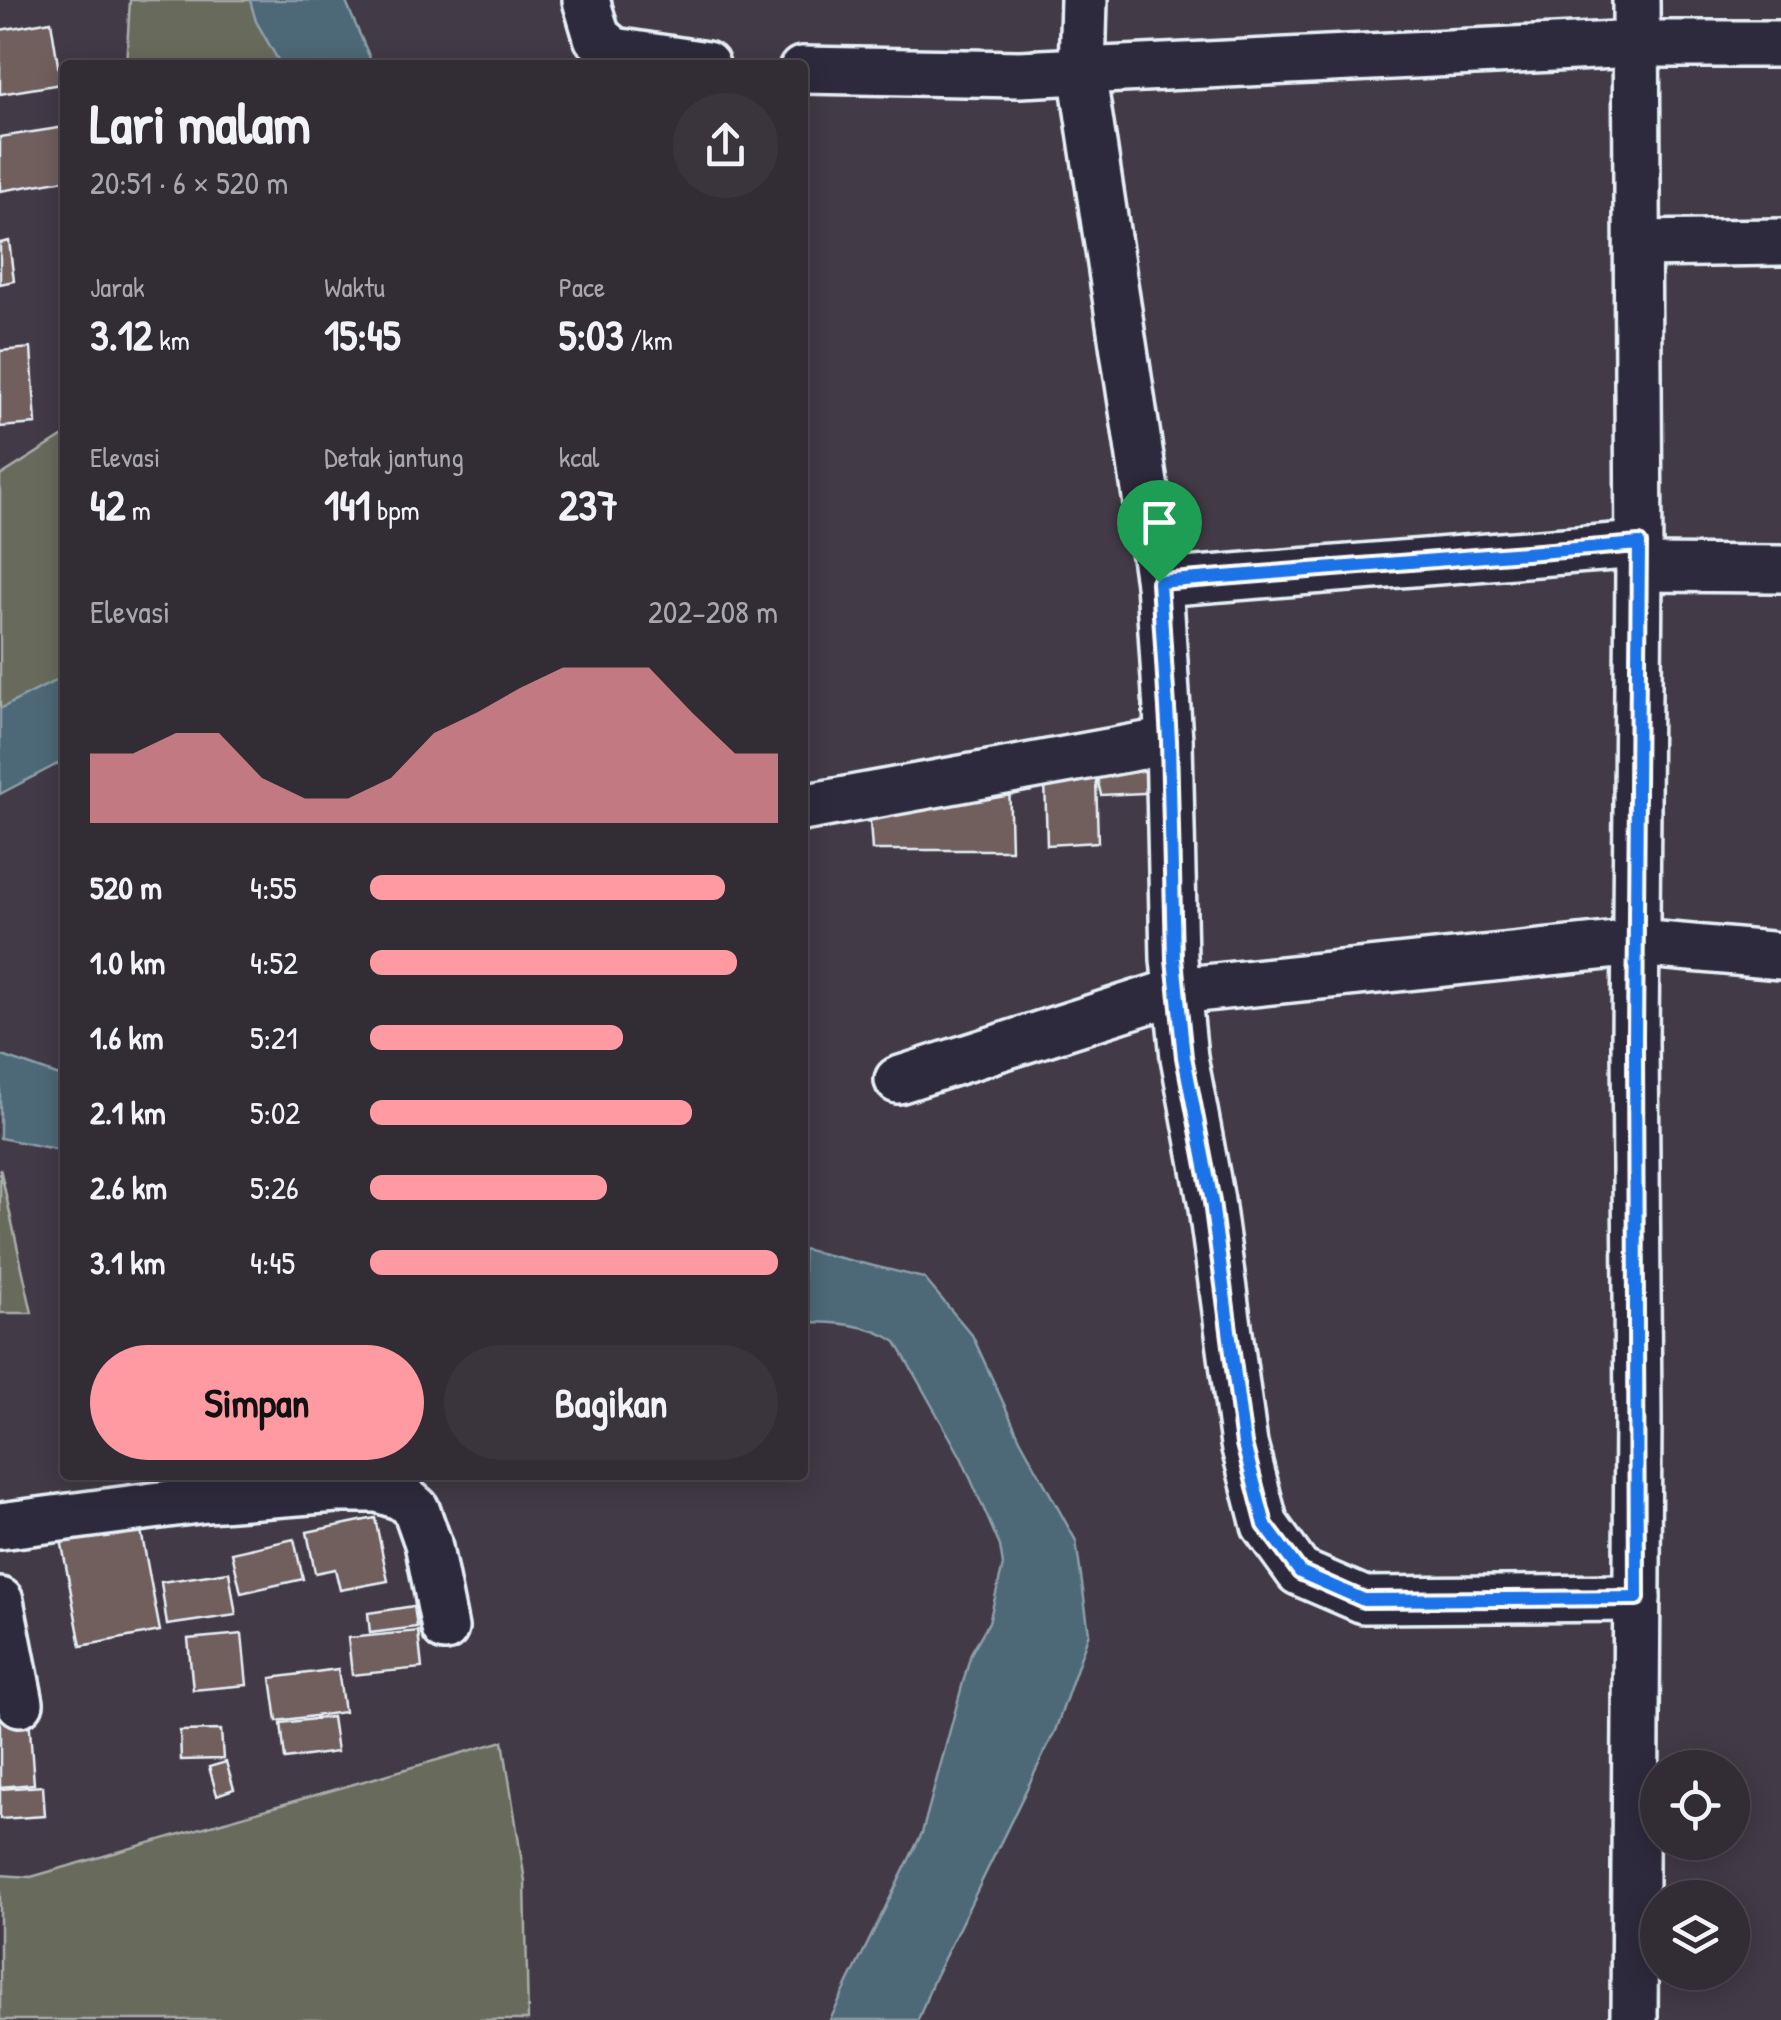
<!DOCTYPE html>
<html lang="id">
<meta charset="utf-8">
<style>
:root{--surface:#322c34;--page:#3a343c;--text:#f1f3f6;--muted:#a8a7ac;--line:#4d484f;--accent:#ff9aa2}
body{margin:0;font-family:"Patrick Hand",sans-serif;background:var(--page);color:var(--text);height:100vh;display:flex;flex-direction:column;font-size:38px;white-space:nowrap}
*{box-sizing:border-box;margin:0}
p{font-size:32px;color:var(--muted)}
.icon{flex:none;width:55px;height:55px;fill:none;stroke:currentColor;stroke-width:2;stroke-linecap:round;stroke-linejoin:round}
.map{position:relative;flex:1;overflow:hidden}
.panel{position:absolute;left:60px;top:60px;width:748px;height:1420px;display:flex;flex-direction:column;background:var(--surface);border-radius:10px;box-shadow:0 5px 25px #0003,0 0 0 2px var(--line)}
.panel>*{flex:none}
.controls{position:absolute;left:1640px;top:1750px;display:grid;gap:20px}
.controls a{display:grid;place-items:center;width:110px;height:110px;border-radius:50%;background:var(--surface);box-shadow:0 5px 25px #0003,0 0 0 2px var(--line);font-size:50px}
.pin{position:absolute;display:grid;place-items:center;width:85px;height:85px;color:#fff;margin:-102px -42px;border-radius:50% 50% 50% 0;rotate:-45deg;box-shadow:0 0 10px #0007}
.pin .icon{rotate:45deg}
.round{display:grid;place-items:center;flex:none;width:105px;height:105px;border-radius:52px;background:var(--page)}
.summary{display:flex;align-items:center;justify-content:space-between;height:170px;padding:0 30px}
h1{font-size:55px;font-weight:700;line-height:75px}
.stats{display:grid;grid-template-columns:repeat(3,1fr);gap:15px;height:170px;padding:10px 30px}
.stats div{display:grid;align-content:center}
.stats b{font-size:42px;font-weight:700}
.stats small{font-size:28px;font-weight:400}
.stats p{font-size:28px}
.chart{height:280px;padding:20px 30px}
.chart p{display:flex;justify-content:space-between}
.chart svg{width:100%;height:180px;margin-top:10px;fill:var(--accent);opacity:.7}
.cta{display:flex;gap:20px;margin-top:auto;padding:20px 30px}
.cta a{flex:1;height:115px;border-radius:60px;background:var(--accent);color:#111;font-size:40px;font-weight:700;line-height:115px;text-align:center}
.cta a+a{background:var(--page);color:var(--text)}
ul{padding:0 30px;list-style:none;font-size:32px}
li{display:grid;grid-template-columns:160px 120px 1fr;align-items:center;height:75px}
li i{height:25px;border-radius:12px;background:var(--accent)}
.map>svg:first-child{display:block}
.green{fill:#686b5c;stroke:#a8aeaa;stroke-width:2.5}
.water{fill:#4e6876;stroke:#8c9faa;stroke-width:2.5}
.building{fill:#6f5e5c;stroke:#e8f1f8;stroke-width:2.5}
.lines{fill:none;stroke-linecap:round;stroke-linejoin:round}
.minor-casing{stroke:#e8f1f8;stroke-width:52}
.minor{stroke:#2f2a3d;stroke-width:45}
.route-casing{stroke:#fff;stroke-width:20}
.route{stroke:#1a73e8;stroke-width:12}
</style>
<div class="map">
<svg width="1781" height="2020" viewBox="0 0 1781 2020">
<rect width="100%" height="100%" fill="#423a46"/>
<filter id="ink" filterUnits="userSpaceOnUse"><feTurbulence type="fractalNoise" baseFrequency=".01" numOctaves="2"/><feDisplacementMap in="SourceGraphic" scale="20" xChannelSelector="R" yChannelSelector="G"/><feConvolveMatrix kernelMatrix="1 2 1 2 8 2 1 2 1" color-interpolation-filters="sRGB"/></filter>
<g filter="url(#ink)">
<g class="green">
<polygon points="130,0 250,0 256,21 281,65 126,65"/>
<polygon points="65,435 65,676 0,709 0,476"/>
<polygon points="0,1168 32,1313 0,1313"/>
<polygon points="503,1741 525,1881 528,2020 0,2020 0,1875 31,1877"/>
</g>
<g class="water">
<polygon points="250,0 345,0 373,65 281,65 256,21"/>
<polygon points="65,676 65,760 0,794 0,709"/>
<polygon points="0,1055 65,1078 65,1151 0,1138"/>
<path d="M803,1249L924,1278L972,1335L1020,1439L1076,1541L1089,1633L1055,1731L933,1981L918,2020H830L922,1833L971,1653L989,1622L1003,1565L1000,1546L961,1457L896,1342C871,1324 833,1322 803,1322Z"/>
</g>
<g class="building">
<polygon points="51,21 61,84 0,94 0,30"/>
<polygon points="65,127 65,180 0,191 0,137"/>
<polygon points="9,241 14,281 0,284 0,243"/>
<polygon points="31,348 36,424 0,427 0,351"/>
<polygon points="1163,754 1165,792 1101,795 1093,760"/>
<polygon points="1096,778 1098,842 1047,845 1045,781"/>
<polygon points="867,779 1009,779 1011,850 872,850"/>
<polygon points="375,1518 388,1581 340,1590 335,1569 315,1573 307,1532"/>
<polygon points="139,1520 160,1631 81,1646 60,1534"/>
<polygon points="294,1539 303,1579 241,1593 232,1553"/>
<polygon points="229,1572 236,1615 167,1625 161,1582"/>
<polygon points="414,1606 417,1627 370,1633 368,1613"/>
<polygon points="418,1631 422,1668 352,1675 348,1638"/>
<polygon points="242,1634 247,1685 193,1690 188,1639"/>
<polygon points="338,1669 344,1712 277,1721 271,1678"/>
<polygon points="29,1715 34,1784 0,1787 0,1718"/>
<polygon points="332,1717 337,1752 285,1759 281,1723"/>
<polygon points="221,1730 223,1759 181,1760 180,1731"/>
<polygon points="226,1762 234,1789 217,1795 209,1767"/>
<polygon points="43,1786 45,1816 0,1819 0,1789"/>
</g>
<g class="lines">
<defs>
<g id="minor">
<polyline points="586,0 597,37 614,51 706,65"/>
<polyline points="1084,0 1082,71 1159,583 1169,741 1174,959 1184,1057 1211,1201 1244,1444 1265,1525 1299,1572 1364,1600 1637,1598"/>
<polyline points="802,70 1020,74 1637,44 1781,44"/>
<polyline points="1638,244 1781,242"/>
<polyline points="1639,568 1781,569"/>
<polyline points="1159,583 1639,545"/>
<polyline points="802,808 1169,741"/>
<polyline points="898,1080 1177,991 1636,943 1781,956"/>
<polyline points="0,1526 206,1499 337,1489 378,1489 402,1497 416,1509 428,1543 445,1628"/>
<polyline points="0,1601 20,1703"/>
<polyline points="1634,2020 1638,1418 1635,1040 1639,568 1636,0"/>
</g>
</defs>
<use href="#minor" class="minor-casing"/>
<use href="#minor" class="minor"/>
</g>
</g>
<g class="lines" filter="url(#ink)">
<defs>
<polygon id="route" points="1639,544 1635,1040 1637,1598 1364,1600 1300,1572 1265,1525 1244,1444 1212,1202 1184,1057 1174,959 1169,740 1159,582"/>
</defs>
<use href="#route" class="route-casing"/>
<use href="#route" class="route"/>
</g>
</svg>
<div class="controls">
<a><svg class="icon" aria-label="locate" viewBox="0 0 24 24"><circle cx="12" cy="12" r="6"/><path d="M12 2v4M12 18v4M2 12h4M18 12h4"/></svg></a>
<a><svg class="icon" aria-label="layers" viewBox="0 0 24 24"><path d="M12 4l9 5-9 5-9-5zM3 14l9 5 9-5"/></svg></a>
</div>
<div class="pin" style="left:1159px;top:582px;background:#1e9e55"><svg class="icon" aria-label="arrive" viewBox="0 0 24 24"><path d="M6 21V4h12l-3 4 3 4H6"/></svg></div>
<section class="panel">
<div class="summary"><div><h1>Lari malam</h1><p>20:51 · 6 × 520 m</p></div><a class="round"><svg class="icon" aria-label="share" viewBox="0 0 24 24"><path d="M12 15V3M7 8l5-5 5 5M5 13v7h14v-7"/></svg></a></div>
<div class="stats">
<div><p>Jarak</p><b>3.12<small> km</small></b></div>
<div><p>Waktu</p><b>15:45</b></div>
<div><p>Pace</p><b>5:03<small> /km</small></b></div>
</div>
<div class="stats">
<div><p>Elevasi</p><b>42<small> m</small></b></div>
<div><p>Detak jantung</p><b>141<small> bpm</small></b></div>
<div><p>kcal</p><b>237</b></div>
</div>
<div class="chart"><p><span>Elevasi</span>202–208 m</p>
<svg viewBox="0 0 160 44" preserveAspectRatio="none"><path d="M0 44V27L10 27L20 22L30 22L40 33L50 38L60 38L70 33L80 22L90 17L100 11L110 6L120 6L130 6L140 17L150 27L160 27V44z"/></svg>
</div>
<ul>
<li><b>520 m</b>4:55<i style="width:87%"></i></li>
<li><b>1.0 km</b>4:52<i style="width:90%"></i></li>
<li><b>1.6 km</b>5:21<i style="width:62%"></i></li>
<li><b>2.1 km</b>5:02<i style="width:79%"></i></li>
<li><b>2.6 km</b>5:26<i style="width:58%"></i></li>
<li><b>3.1 km</b>4:45<i style="width:100%"></i></li>
</ul>
<div class="cta"><a>Simpan</a><a>Bagikan</a></div>
</section>
</div>
